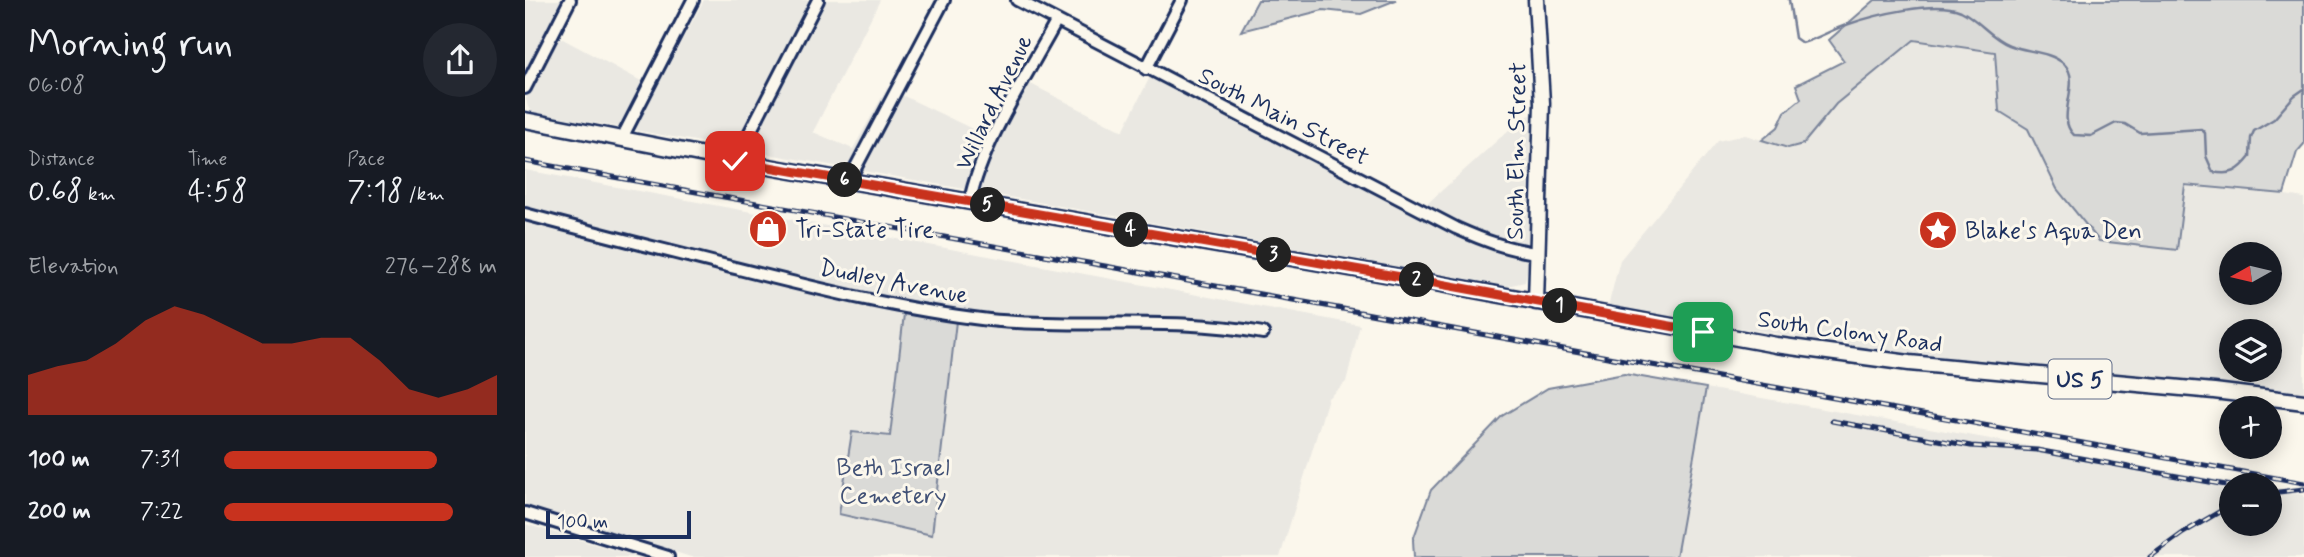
<!DOCTYPE html>
<meta charset="utf-8">
<style>
:root{--surface:#171b24;--page:#242831;--text:#f1f3f6;--muted:#9ea1a6;--accent:#c8321e}
body{margin:0;font-family:Mynerve,sans-serif;background:var(--page);color:var(--text);height:100vh;display:flex;flex-direction:column;font-size:26px;white-space:nowrap}
*{box-sizing:border-box;margin:0}
p{font-size:23px;color:var(--muted)}
.icon{flex:none;width:38px;height:38px;fill:none;stroke:currentColor;stroke-width:2;stroke-linecap:round;stroke-linejoin:round}
.map{position:relative;flex:1;overflow:hidden}
.drawer{display:flex;flex-direction:column;background:var(--surface);width:525px}
.drawer>*{flex:none}
.needle{width:46px;rotate:262deg}
.buttons{position:absolute;left:1694px;top:242px;display:grid;gap:14px}
.buttons a{display:grid;place-items:center;width:63px;height:63px;border-radius:50%;background:var(--surface);box-shadow:0 4px 18px #0003;font-size:35px}
.scale{position:absolute;left:21px;bottom:18px;width:145px;box-sizing:border-box;padding-left:7px;border:4px solid #1b2f5e;border-top:0;font-size:19px;line-height:24px;white-space:nowrap;color:#1b2f5e;-webkit-text-stroke:5px #fbf7ec;paint-order:stroke}
.pin{position:absolute;display:grid;place-items:center;width:60px;height:60px;color:#fff;margin:-30px;border-radius:14px;box-shadow:0 4px 10px #0006}
.km{position:absolute;width:35px;height:35px;margin:-18px;border-radius:50%;background:#222;color:#fff;font-size:19px;line-height:35px;text-align:center}
.round{display:grid;place-items:center;flex:none;width:74px;height:74px;border-radius:37px;background:var(--page)}
.summary{display:flex;align-items:center;justify-content:space-between;height:119px;padding:0 28px}
h1{font-size:38px;font-weight:600;line-height:52px}
.stats{display:grid;grid-template-columns:repeat(3,1fr);gap:10px;height:119px;padding:7px 28px}
.stats div{display:grid;align-content:center}
.stats b{font-size:30px;font-weight:600}
.stats small{font-size:19px;font-weight:400}
.stats p{font-size:19px}
.chart{height:196px;padding:14px 28px}
.chart p{display:flex;justify-content:space-between}
.chart svg{width:100%;height:126px;margin-top:7px;fill:var(--accent);opacity:.7}
ul{padding:0 28px;list-style:none;font-size:23px}
li{display:grid;grid-template-columns:112px 84px 1fr;align-items:center;height:52px}
li i{height:18px;border-radius:9px;background:var(--accent)}
main{display:flex;flex:1;min-height:0}
.map>svg:first-child{display:block}
.built{fill:#eae8e2;fill-rule:evenodd}
.green{fill:#dadad7;stroke:#7a849a;stroke-width:2}
.lines{fill:none;stroke-linecap:round;stroke-linejoin:round}
.stream{stroke:#747e96;stroke-width:2.5}
.minor-casing{stroke:#1b2f5e;stroke-width:16}
.major-casing{stroke:#1b2f5e;stroke-width:19}
.minor{stroke:#fbf7ec;stroke-width:10}
.major{stroke:#fbf7ec;stroke-width:14}
.rail-casing{stroke:#1b2f5e;stroke-width:5}
.rail{stroke:#fbf7ec;stroke-width:2.5;stroke-dasharray:8;stroke-linecap:butt}
.route-casing{stroke:#fff;stroke-width:14}
.route{stroke:#c8321e;stroke-width:9}
.labels{text-anchor:middle;stroke-width:6;stroke-linejoin:round;paint-order:stroke}
.shield{fill:#fbf7ec;stroke:#5e6b89;stroke-width:2}
.shield-label{font-size:23px;font-weight:bold;fill:#1b2f5e}
.street-label{font-size:24px;fill:#1b2f5e;stroke:#fbf7ec}
.poi-label{font-size:24px;fill:#1b2f5e;stroke:#fbf7ec;text-anchor:start}
.park-label{font-size:24px;fill:#415176;stroke:#fbf7ec}
</style>
<main>
<section class="drawer">
<div class="summary"><div><h1>Morning run</h1><p>06:08</p></div><a class="round"><svg class="icon" aria-label="share" viewBox="0 0 24 24"><path d="M12 15V3M7 8l5-5 5 5M5 13v7h14v-7"/></svg></a></div>
<div class="stats">
<div><p>Distance</p><b>0.68<small> km</small></b></div>
<div><p>Time</p><b>4:58</b></div>
<div><p>Pace</p><b>7:18<small> /km</small></b></div>
</div>
<div class="chart"><p><span>Elevation</span>276–288 m</p>
<svg viewBox="0 0 160 44" preserveAspectRatio="none"><path d="M0 44V30L10 27L20 25L30 19L40 11L50 6L60 9L70 14L80 19L90 19L100 17L110 17L120 25L130 35L140 38L150 35L160 30V44z"/></svg>
</div>
<ul>
<li><b>100 m</b>7:31<i style="width:78%"></i></li>
<li><b>200 m</b>7:22<i style="width:84%"></i></li>
</ul>
</section>
<div class="map">
<svg width="1779" height="557" viewBox="0 0 1779 557">
<rect width="100%" height="100%" fill="#fbf7ec"/>
<filter id="ink" filterUnits="userSpaceOnUse"><feTurbulence type="fractalNoise" baseFrequency=".0143" numOctaves="2"/><feDisplacementMap in="SourceGraphic" scale="14" xChannelSelector="R" yChannelSelector="G"/><feConvolveMatrix kernelMatrix="1 2 1 2 8 2 1 2 1" color-interpolation-filters="sRGB"/></filter>
<g filter="url(#ink)">
<g class="built">
<polygon points="0,0 37,0 0,72"/>
<polygon points="179,0 355,0 288,132 328,149 362,88 460,135 492,77 598,131 626,75 893,212 996,119 1010,113 1009,234 1000,282 982,286 8,112 3,107 1,99 34,37 131,89"/>
<path d="M1389,40L1470,52L1474,111L1503,129L1532,189L1660,185L1743,192L1779,198V393L1379,354L1083,307L1095,260L1193,141L1220,135L1263,148L1278,144L1311,104ZM1706,254H1745V292H1706ZM1706,331H1745V369H1706Z"/>
<path d="M0,170L835,325L821,382L803,398L755,557H166L0,506ZM379,314L407,535L328,432L365,437Z"/>
<polygon points="1181,388 1721,485 1706,485 1706,523 1745,523 1745,489 1779,495 1779,557 1151,557"/>
<polygon points="0,524 113,557 0,557"/>
</g>
<g class="green">
<polygon points="733,0 871,0 836,14 798,10 716,31"/>
<polygon points="1350,0 1779,0 1779,144 1772,152 1759,194 1660,185 1652,250 1574,241 1532,189 1503,129 1474,111 1470,52 1389,40 1311,104 1278,144 1263,148 1237,140 1253,127 1260,112 1276,99 1271,85 1319,61 1304,40"/>
<polygon points="379,314 431,321 407,535 314,514 327,432 365,436"/>
<polygon points="1099,374 1181,388 1151,557 889,557 888,540 906,490 977,416 1023,388"/>
</g>
<g class="lines">
<path class="stream" d="M1264,0L1270,38L1277,43C1292,39 1306,30 1321,25C1349,15 1410,0 1436,11C1454,20 1466,38 1484,45C1501,52 1525,51 1539,64C1558,82 1529,117 1549,135L1566,136L1591,123L1600,124L1615,133L1676,129L1680,133L1681,156L1688,172C1706,176 1714,171 1725,157L1726,138L1729,131L1749,119L1769,96L1779,89"/>
<defs>
<g id="minor">
<path d="M492,0L931,228C958,240 984,250 1013,253"/>
<polyline points="621,69 657,0"/>
<polyline points="0,88 45,0"/>
<polyline points="96,140 168,0"/>
<polyline points="210,161 293,0"/>
<polyline points="324,180 419,0"/>
<path d="M445,201C456,144 503,74 531,22"/>
<path d="M0,214C70,233 140,250 210,268C294,289 377,310 464,320C555,329 647,316 738,333"/>
<polyline points="0,513 143,557"/>
</g>
<g id="major">
<polyline points="0,120 210,161 899,281 1251,345 1384,363 1689,391 1779,402"/>
<polyline points="1011,302 1017,103 1011,0"/>
</g>
</defs>
<use href="#minor" class="minor-casing"/>
<use href="#major" class="major-casing"/>
<use href="#minor" class="minor"/>
<use href="#major" class="major"/>
<defs>
<g id="rail">
<polyline points="0,161 1779,483"/>
<polyline points="1307,421 1446,446 1512,450 1706,486"/>
<polyline points="1745,493 1779,489"/>
<polyline points="1625,557 1658,533 1706,505"/>
</g>
</defs>
<use href="#rail" class="rail-casing"/>
<use href="#rail" class="rail"/>
</g>
</g>
<g class="lines" filter="url(#ink)">
<defs>
<polyline id="route" points="210,161 899,281 1178,332"/>
</defs>
<use href="#route" class="route-casing"/>
<use href="#route" class="route"/>
</g>
<defs>
<symbol id="shop-disc" viewBox="-11 -11 22 22"><circle r="9.5" fill="#c8321e" stroke="#fbf7ec"/><path d="M-5-2.5h2.3a2.7 3.5 0 0 1 5.4 0H5L5.5 6h-11ZM-1.5-2.5h3a1.5 2.3 0 0 0-3 0Z" fill="#fff"/></symbol>
<symbol id="sight-disc" viewBox="-11 -11 22 22"><circle r="9.5" fill="#c8321e" stroke="#fbf7ec"/><path d="M0-6L1.8-2.2L6-1.7L2.9 1.2L3.7 5.4L0 3.3L-3.7 5.4L-2.9 1.2L-6-1.7L-1.8-2.2Z" fill="#fff"/></symbol>
</defs>
<g fill-rule="evenodd">
<use href="#shop-disc" x="221" y="207" width="44" height="44"/>
<use href="#sight-disc" x="1391" y="208" width="44" height="44"/>
</g>
<g class="labels">
<rect class="shield" x="1523.5" y="359.5" width="63" height="39" rx="5"/>
<g class="shield-label">
<text x="1555" y="387">US 5</text>
</g>
<g class="street-label">
<text transform="translate(468 102) rotate(-64)" y="8">Willard Avenue</text>
<text transform="translate(759 116) rotate(27)" y="8">South Main Street</text>
<text transform="translate(991 151) rotate(-89)" y="8">South Elm Street</text>
<text transform="translate(369 281) rotate(11)" y="8">Dudley Avenue</text>
<text transform="translate(1325 331) rotate(8)" y="8">South Colony Road</text>
</g>
<g class="poi-label">
<text x="270" y="237">Tri-State Tire</text>
<text x="1440" y="238">Blake's Aqua Den</text>
</g>
<g class="park-label">
<text x="368" y="475">Beth Israel<tspan x="368" dy="28">Cemetery</tspan></text>
</g>
</g>
</svg>
<div class="buttons">
<a><svg class="needle" viewBox="-14 -14 28 28"><path d="M0-13l5 13h-10z" fill="#e53935"/><path d="M0 13l5-13h-10z" fill="#9ea1a6"/></svg></a>
<a><svg class="icon" aria-label="layers" viewBox="0 0 24 24"><path d="M12 4l9 5-9 5-9-5zM3 14l9 5 9-5"/></svg></a>
<a>+</a>
<a>−</a>
</div>
<div class="scale">100 m</div>
<div class="pin" style="left:1178px;top:332px;background:#1e9e55"><svg class="icon" aria-label="arrive" viewBox="0 0 24 24"><path d="M6 21V4h12l-3 4 3 4H6"/></svg></div>
<div class="pin" style="left:210px;top:161px;background:#d93025"><svg class="icon" aria-label="check" viewBox="0 0 24 24"><path d="M5 12l5 5 9-10"/></svg></div>
<b class="km" style="left:1035px;top:306px">1</b>
<b class="km" style="left:892px;top:280px">2</b>
<b class="km" style="left:749px;top:255px">3</b>
<b class="km" style="left:606px;top:230px">4</b>
<b class="km" style="left:463px;top:205px">5</b>
<b class="km" style="left:320px;top:180px">6</b>
</div>
</main>
